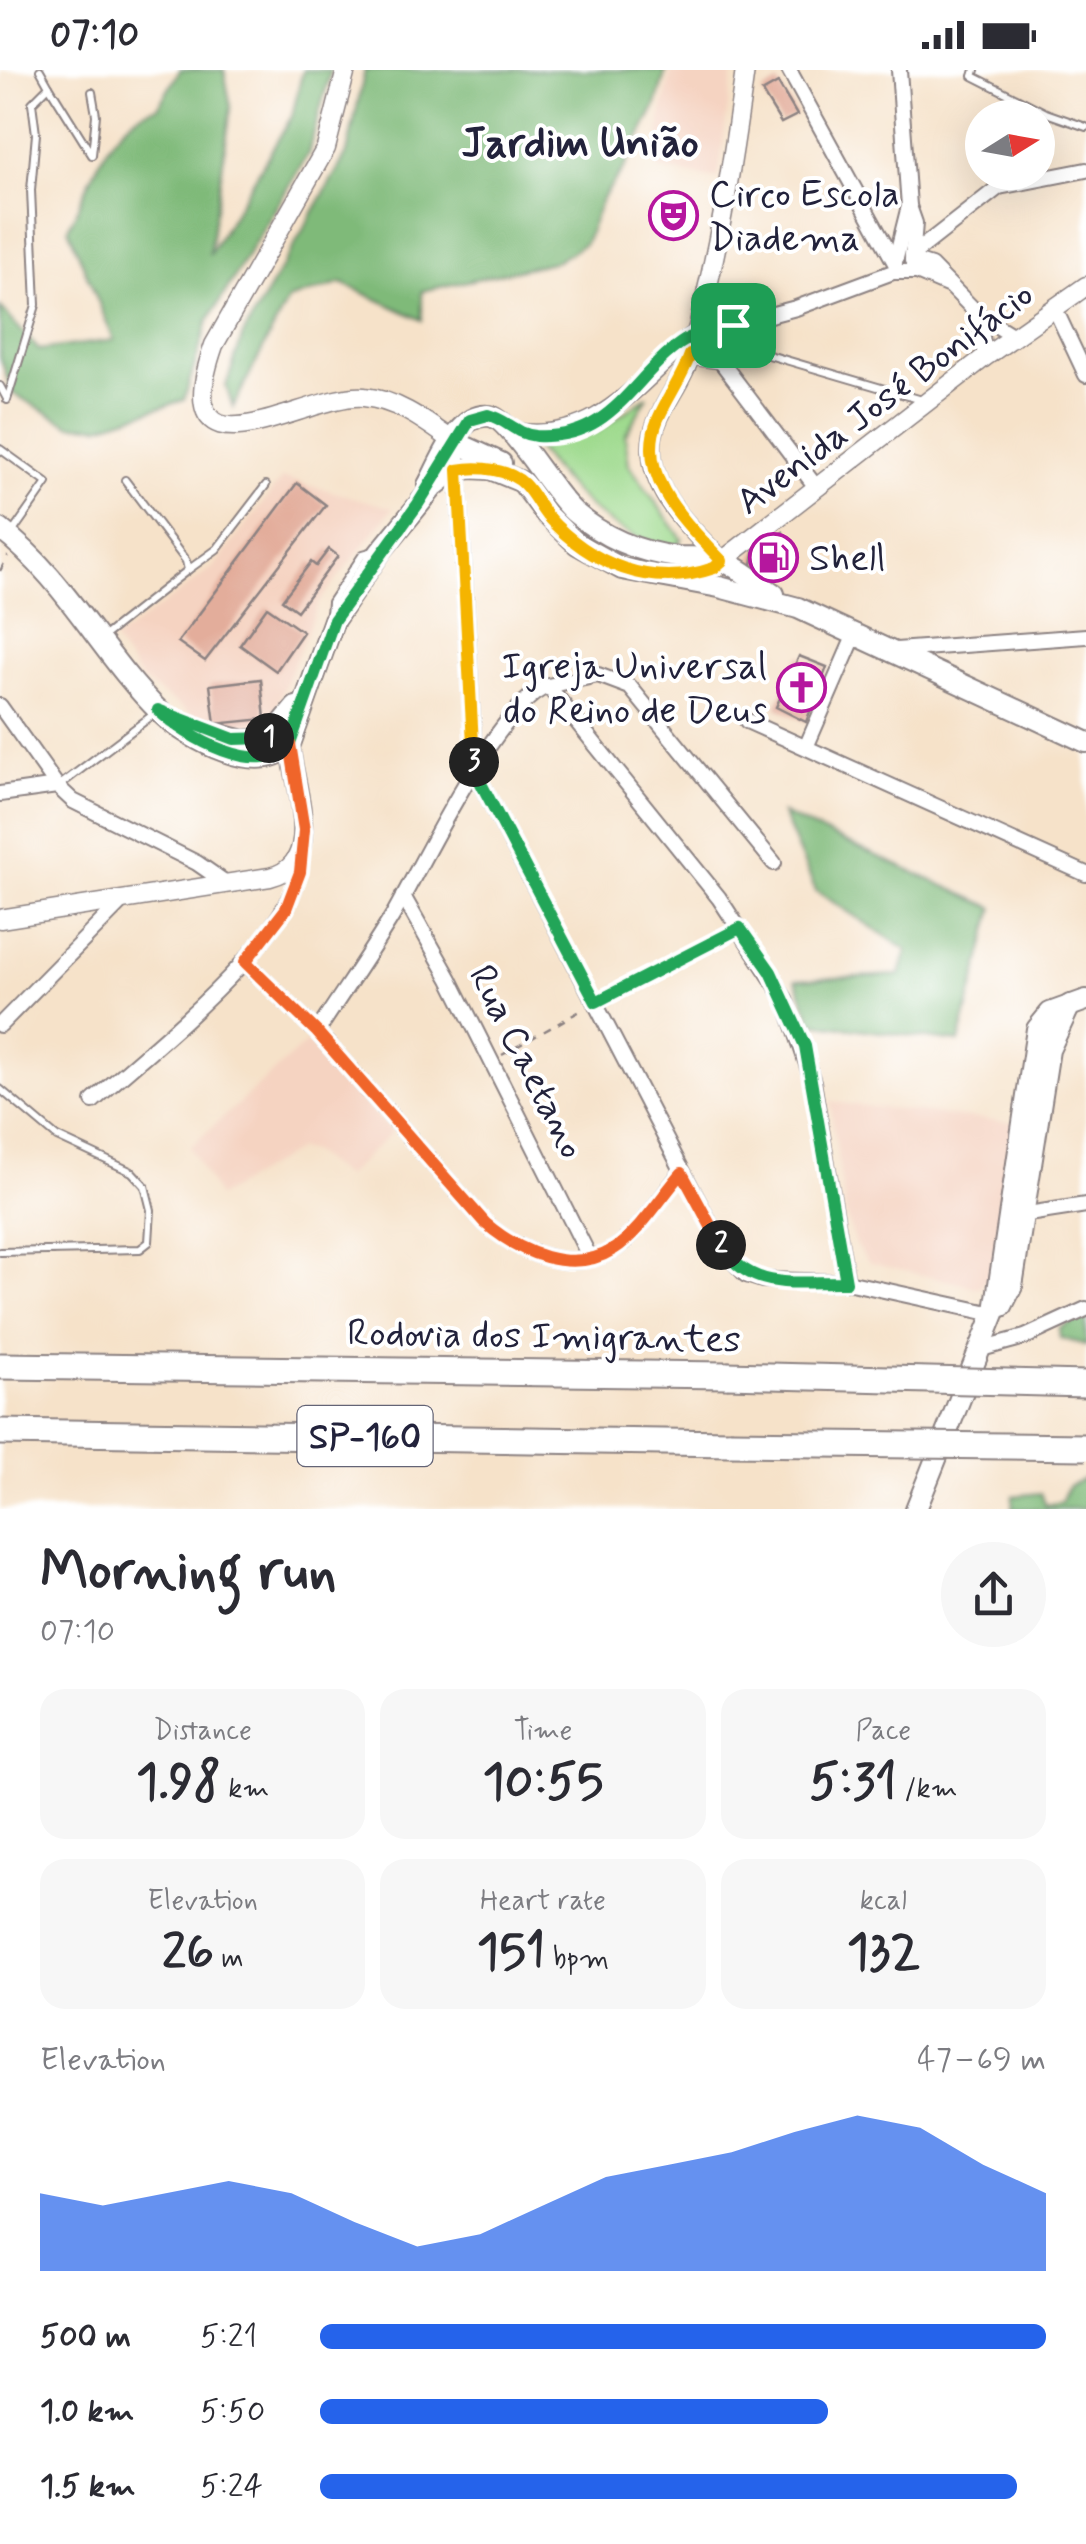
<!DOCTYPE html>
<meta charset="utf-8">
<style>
:root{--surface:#fff;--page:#f7f7f7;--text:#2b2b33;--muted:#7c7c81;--accent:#2563eb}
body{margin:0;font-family:Mynerve,sans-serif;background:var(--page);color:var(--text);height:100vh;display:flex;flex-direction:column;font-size:38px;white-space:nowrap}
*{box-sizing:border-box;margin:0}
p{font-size:32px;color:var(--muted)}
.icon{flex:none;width:55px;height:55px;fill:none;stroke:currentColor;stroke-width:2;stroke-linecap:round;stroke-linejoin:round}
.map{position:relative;height:1439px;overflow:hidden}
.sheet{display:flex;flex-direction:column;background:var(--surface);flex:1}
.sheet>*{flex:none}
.needle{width:65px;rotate:79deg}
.fabs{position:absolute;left:965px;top:30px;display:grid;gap:20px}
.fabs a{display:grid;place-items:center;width:90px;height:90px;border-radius:50%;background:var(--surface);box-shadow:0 10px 40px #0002;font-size:50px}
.pin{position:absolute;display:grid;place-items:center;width:85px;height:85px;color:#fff;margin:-42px;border-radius:20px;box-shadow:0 5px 15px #0006}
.km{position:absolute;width:50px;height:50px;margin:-25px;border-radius:50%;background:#222;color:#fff;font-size:28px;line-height:50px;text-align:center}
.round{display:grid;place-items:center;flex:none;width:105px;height:105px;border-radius:52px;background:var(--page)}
.summary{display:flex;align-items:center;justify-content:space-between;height:170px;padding:0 40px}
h1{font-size:55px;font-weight:700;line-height:75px}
.figures{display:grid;grid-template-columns:repeat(3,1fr);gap:15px;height:170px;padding:10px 40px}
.figures div{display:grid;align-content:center;border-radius:25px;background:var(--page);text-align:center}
.figures b{font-size:50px;font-weight:700}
.figures small{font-size:28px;font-weight:400}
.figures p{font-size:28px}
.chart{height:280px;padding:20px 40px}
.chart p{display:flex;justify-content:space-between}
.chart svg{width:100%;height:180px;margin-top:10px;fill:var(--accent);opacity:.7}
ul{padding:0 40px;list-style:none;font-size:32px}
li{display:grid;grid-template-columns:160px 120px 1fr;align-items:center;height:75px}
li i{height:25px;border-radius:12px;background:var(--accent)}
.status{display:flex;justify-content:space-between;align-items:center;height:70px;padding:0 50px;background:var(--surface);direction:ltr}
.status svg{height:28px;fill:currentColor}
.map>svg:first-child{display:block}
.built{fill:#f5d3c1}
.green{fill:#9fda8e;stroke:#607e64;stroke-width:2.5}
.forest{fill:#7fba79;stroke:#506e5a;stroke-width:2.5}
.building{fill:#e3ad9b}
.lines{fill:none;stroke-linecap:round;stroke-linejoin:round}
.service-casing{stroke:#8c8282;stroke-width:10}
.minor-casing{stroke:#8c8282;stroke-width:18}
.tertiary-casing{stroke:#8c8282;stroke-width:21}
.secondary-casing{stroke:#8c8282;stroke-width:24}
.motorway-casing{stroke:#8c8282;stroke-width:29}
.path{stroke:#8c8282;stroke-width:2.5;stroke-dasharray:8 8;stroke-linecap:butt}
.service{stroke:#fff;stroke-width:6}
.minor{stroke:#fff;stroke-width:14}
.tertiary{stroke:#fff;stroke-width:18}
.secondary{stroke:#fff;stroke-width:20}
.motorway{stroke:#fff;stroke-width:25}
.motorway-bridge-casing{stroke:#8c8282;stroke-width:29;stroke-linecap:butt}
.motorway-bridge{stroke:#fff;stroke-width:25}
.split-1-casing{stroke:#fff;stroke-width:20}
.split-2-casing{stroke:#fff;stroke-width:20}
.split-3-casing{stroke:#fff;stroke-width:20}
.split-4-casing{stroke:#fff;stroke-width:20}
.split-1{stroke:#22a559;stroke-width:12}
.split-2{stroke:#f0652b;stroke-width:12}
.split-3{stroke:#22a559;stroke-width:12}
.split-4{stroke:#f5b400;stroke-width:12}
.labels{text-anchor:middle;stroke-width:8;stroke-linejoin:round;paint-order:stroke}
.shield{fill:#fff;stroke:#646476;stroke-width:2.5}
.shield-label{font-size:35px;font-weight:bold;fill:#22223b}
.poi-label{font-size:38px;fill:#22223b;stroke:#fff;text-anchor:start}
.street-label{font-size:38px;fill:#22223b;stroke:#fff}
.quarter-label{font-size:42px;font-weight:bold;fill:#22223b;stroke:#fff}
</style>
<div class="status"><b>07:10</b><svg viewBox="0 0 49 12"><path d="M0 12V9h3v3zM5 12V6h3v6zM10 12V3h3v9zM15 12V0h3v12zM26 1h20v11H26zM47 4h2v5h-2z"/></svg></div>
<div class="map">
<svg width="1086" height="1439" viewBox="0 0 1086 1439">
<rect width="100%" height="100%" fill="#fff"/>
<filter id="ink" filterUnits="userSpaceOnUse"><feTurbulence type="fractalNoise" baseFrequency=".01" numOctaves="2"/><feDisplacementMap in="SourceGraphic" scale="20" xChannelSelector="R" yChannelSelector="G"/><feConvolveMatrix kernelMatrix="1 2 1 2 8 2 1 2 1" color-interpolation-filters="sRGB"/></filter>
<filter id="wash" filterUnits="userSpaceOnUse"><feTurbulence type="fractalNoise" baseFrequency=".0048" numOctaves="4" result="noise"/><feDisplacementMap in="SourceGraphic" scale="40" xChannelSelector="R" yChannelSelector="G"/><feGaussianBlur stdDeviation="2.25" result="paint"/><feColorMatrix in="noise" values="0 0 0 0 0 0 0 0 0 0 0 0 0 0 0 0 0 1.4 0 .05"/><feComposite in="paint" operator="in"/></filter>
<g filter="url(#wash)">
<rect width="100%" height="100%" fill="#f6e2c9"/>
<g class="built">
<polygon points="671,0 733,0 718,109 658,99 660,50"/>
<polygon points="282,408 393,438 319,532 271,650 240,661 191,644 142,610 114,571 214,497"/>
<polygon points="307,972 392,1062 345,1107 311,1082 298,1079 218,1127 190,1077"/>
<polygon points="830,1032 1016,1053 993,1201 980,1218 869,1193 856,1176 846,1146"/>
</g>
<path class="green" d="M648,326L625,365L629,395L682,469L674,478C608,467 575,425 534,376L597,361Z"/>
<g class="forest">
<path d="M180,0H224L231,38L209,185L292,46L303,0H331L308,84L208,251L184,330L100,356L70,355L12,323L0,286V237L39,280L114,270L68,158C91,115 107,49 158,37Z"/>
<polygon points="365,0 666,0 656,35 623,100 602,129 585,173 557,191 422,221 422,250 342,213 288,230 233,337 226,316 243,265 347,83"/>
<polygon points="782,744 994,838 959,972 813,953 796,910 900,905 907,880 816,821"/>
<polygon points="1086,1244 1086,1275 1060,1268 1059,1259"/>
<polygon points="1086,1408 1086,1439 1012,1439 1013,1426 1041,1423 1046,1435 1061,1432 1068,1416"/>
</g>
<g id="blocks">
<g class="building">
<polygon points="778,13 797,45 781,53 762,22"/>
<polygon points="297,413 326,435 205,591 178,572"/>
<polygon points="783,462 796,492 772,509 752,495 754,482"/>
<polygon points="329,479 338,486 297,541 282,530 311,492 316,496"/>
<polygon points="267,537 303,562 276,601 240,575"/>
<polygon points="799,586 827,597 806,652 776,637"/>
<polygon points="261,609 265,649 215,654 210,615"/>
</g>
</g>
</g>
<g filter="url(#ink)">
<use href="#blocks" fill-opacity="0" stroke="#8c8282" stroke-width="2.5"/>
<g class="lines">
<defs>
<g id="service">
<polyline points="975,0 973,6 1046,43 1086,57"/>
<polyline points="49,16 92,85 96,45 92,22"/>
<polyline points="738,276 922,330"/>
<polyline points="0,316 7,329"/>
<polyline points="7,330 36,235 31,120 36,64 32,33 49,16 40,0"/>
<polyline points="0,379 47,413 12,463"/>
<polyline points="188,500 217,479 266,415"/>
<polyline points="330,545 331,532 363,484 374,481"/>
<polyline points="104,566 188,500 186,491 125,410"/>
<polyline points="60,715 154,644"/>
<polyline points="597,932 739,858"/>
<polyline points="0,1019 57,1067 132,1102 145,1116 151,1140 149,1172 140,1179 0,1182"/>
</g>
<g id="minor">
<polyline points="789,0 895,193"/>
<polyline points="899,0 909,136 915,153 912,190"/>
<polyline points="912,185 999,117 1086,100"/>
<polyline points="912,190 931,196 979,245 1015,267"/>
<polyline points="895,192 909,136"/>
<polyline points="1055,239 1086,305"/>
<polyline points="979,245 985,287"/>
<polyline points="733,255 719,289 816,417"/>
<polyline points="694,265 796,238 893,202 917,202 947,215"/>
<polyline points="458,400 475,702 724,1181 746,1205 762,1210 847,1212 994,1244"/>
<polyline points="896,580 1086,566"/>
<polyline points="548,616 598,605 630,617 774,793"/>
<polyline points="0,636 57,716 73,731 197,793 223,811"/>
<polyline points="747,651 1086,804"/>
<polyline points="807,675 856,562"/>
<polyline points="0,724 57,716"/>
<polyline points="403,826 450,909 590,1188"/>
<path d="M245,892L317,962L485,1153C519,1182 571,1206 614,1179C640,1162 661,1127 681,1103"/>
<polyline points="0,955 124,829"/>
<path d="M317,962C342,923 369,885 393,845C422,795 498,633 548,616L719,828L785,929L813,1012L847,1212"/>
<path d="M93,1031C145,983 308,859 299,786"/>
<polyline points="1015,1146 1086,1135"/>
<polyline points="981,1279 1025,1267 1086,1239"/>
</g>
<g id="tertiary">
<path d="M346,0L326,78L214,275C162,424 309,321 364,327C398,330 426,352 453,371L458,400"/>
<path d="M745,0C732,96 717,192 690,286C680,320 648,347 652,385C655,428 694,462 722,491L985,287L1086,216"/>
<polyline points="703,231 725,257"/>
<polyline points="690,285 719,289"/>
<path d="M515,362C598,375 637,312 694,265"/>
<path d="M0,849L270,807C327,793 293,715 290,674L284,664"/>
</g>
<g id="secondary">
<polyline points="453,371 501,393"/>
<path d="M428,415C441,392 458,341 490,346C511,349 550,421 574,442C604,468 637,482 677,487C691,488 709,486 722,491C740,497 758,514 774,524"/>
<path d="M0,459C66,509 102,586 161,643C188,669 261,709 290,674L334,550L380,482L434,416L452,402L470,398L490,399L522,412L546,444L577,474L622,499L719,517L798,538L1086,672"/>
<polyline points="216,664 244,671 270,668 296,637"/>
<polyline points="1002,1236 1012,1216 1049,980 1070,935"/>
<polyline points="916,1439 995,1241 1037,959 1050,943 1086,930"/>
</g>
<g id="motorway">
<polyline points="0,1296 727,1305"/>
<polyline points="0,1362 730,1373"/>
</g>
</defs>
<use href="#service" class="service-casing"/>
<use href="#minor" class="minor-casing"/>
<use href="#tertiary" class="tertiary-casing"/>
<use href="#secondary" class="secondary-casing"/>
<use href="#motorway" class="motorway-casing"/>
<g class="path">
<polyline points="0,501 8,486"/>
<polyline points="502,985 582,940"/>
</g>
<use href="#service" class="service"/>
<use href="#minor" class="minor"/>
<use href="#tertiary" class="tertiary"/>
<use href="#secondary" class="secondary"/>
<use href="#motorway" class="motorway"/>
<defs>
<g id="motorway-bridge">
<polyline points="727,1305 1086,1314"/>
<polyline points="730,1373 1086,1377"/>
</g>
</defs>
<use href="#motorway-bridge" class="motorway-bridge-casing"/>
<use href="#motorway-bridge" class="motorway-bridge"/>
</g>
</g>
<g class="lines" filter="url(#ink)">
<defs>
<path id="split-1" d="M269,668L234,669L158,640C185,667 260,709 290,674L334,550L418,434L470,350L488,345C508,350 515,364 536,366C620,371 637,292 695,265C707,260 721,258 733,255"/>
<path id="split-2" d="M269,668L280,660L290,674L304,760L300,802L286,839L245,892L317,962L485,1153C519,1182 571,1206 614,1179C640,1162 661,1127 682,1103L721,1175"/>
<path id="split-3" d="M474,692L475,702L596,932L740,858L771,902L805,976L846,1212C796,1211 751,1223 721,1175"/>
<path id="split-4" d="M474,692L458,400C479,396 509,399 524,414C533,423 539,436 547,446C590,494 651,520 714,498L722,491C686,453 634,406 658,349C668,326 682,308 690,285L719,288L733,255"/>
</defs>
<use href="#split-1" class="split-1-casing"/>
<use href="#split-2" class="split-2-casing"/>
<use href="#split-3" class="split-3-casing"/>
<use href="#split-4" class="split-4-casing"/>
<use href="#split-1" class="split-1"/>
<use href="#split-2" class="split-2"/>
<use href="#split-3" class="split-3"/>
<use href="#split-4" class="split-4"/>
</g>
<defs>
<symbol id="theatre-ring" viewBox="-11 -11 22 22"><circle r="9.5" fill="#fff" stroke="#b5179e" stroke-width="1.5"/><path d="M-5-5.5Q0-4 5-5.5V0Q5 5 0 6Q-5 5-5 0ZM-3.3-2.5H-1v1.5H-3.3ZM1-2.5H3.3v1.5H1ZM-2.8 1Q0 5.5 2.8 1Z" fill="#b5179e"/></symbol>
<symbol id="fuel-ring" viewBox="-11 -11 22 22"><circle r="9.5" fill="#fff" stroke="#b5179e" stroke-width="1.5"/><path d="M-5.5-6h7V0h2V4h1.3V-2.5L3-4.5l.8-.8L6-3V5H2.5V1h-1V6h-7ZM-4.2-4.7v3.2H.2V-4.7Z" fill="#b5179e"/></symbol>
<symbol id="church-ring" viewBox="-11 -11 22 22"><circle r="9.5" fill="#fff" stroke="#b5179e" stroke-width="1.5"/><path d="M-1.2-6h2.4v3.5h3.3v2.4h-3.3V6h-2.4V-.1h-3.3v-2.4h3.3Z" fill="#b5179e"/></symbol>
</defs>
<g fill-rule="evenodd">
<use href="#theatre-ring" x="646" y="118" width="55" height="55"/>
<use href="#fuel-ring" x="746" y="460" width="55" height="55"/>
<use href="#church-ring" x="774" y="590" width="55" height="55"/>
</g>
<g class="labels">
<rect class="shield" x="297.5" y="1336" width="135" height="60" rx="8"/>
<g class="shield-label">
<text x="365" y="1378">SP-160</text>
</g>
<g class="poi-label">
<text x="709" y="136">Circo Escola<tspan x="709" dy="44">Diadema</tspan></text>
<text x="809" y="500">Shell</text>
<text x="767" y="608" text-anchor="end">Igreja Universal<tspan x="767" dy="44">do Reino de Deus</tspan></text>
</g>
<g class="street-label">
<text transform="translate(884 327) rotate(-37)" y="13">Avenida José Bonifácio</text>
<text transform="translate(528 991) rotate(63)" y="13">Rua Caetano</text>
<text transform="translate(544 1265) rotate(1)" y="13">Rodovia dos Imigrantes</text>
</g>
<g class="quarter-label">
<text x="580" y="86">Jardim União</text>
</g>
</g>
</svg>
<div class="fabs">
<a><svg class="needle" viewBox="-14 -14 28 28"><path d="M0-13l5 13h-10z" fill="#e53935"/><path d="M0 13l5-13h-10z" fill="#7c7c81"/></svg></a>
</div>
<div class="pin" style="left:733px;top:255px;background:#1e9e55"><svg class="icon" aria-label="arrive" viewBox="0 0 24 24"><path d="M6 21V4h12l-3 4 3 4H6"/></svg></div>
<b class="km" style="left:269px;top:668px">1</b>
<b class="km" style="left:721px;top:1175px">2</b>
<b class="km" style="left:474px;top:692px">3</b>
</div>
<section class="sheet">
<div class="summary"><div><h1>Morning run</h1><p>07:10</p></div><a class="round"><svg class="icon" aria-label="share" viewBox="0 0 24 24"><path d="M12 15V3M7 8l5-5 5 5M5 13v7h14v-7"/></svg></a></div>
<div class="figures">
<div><p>Distance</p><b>1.98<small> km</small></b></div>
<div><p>Time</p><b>10:55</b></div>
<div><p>Pace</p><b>5:31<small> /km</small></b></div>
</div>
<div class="figures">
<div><p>Elevation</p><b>26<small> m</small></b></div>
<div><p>Heart rate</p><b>151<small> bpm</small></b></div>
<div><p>kcal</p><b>132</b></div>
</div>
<div class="chart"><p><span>Elevation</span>47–69 m</p>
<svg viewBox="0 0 160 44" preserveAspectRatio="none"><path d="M0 44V25L10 28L20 25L30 22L40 25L50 32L60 38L70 35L80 28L90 21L100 18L110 15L120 10L130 6L140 9L150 18L160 25V44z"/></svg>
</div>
<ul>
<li><b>500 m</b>5:21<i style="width:100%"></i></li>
<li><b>1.0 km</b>5:50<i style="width:70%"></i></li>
<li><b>1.5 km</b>5:24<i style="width:96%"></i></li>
</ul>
</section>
